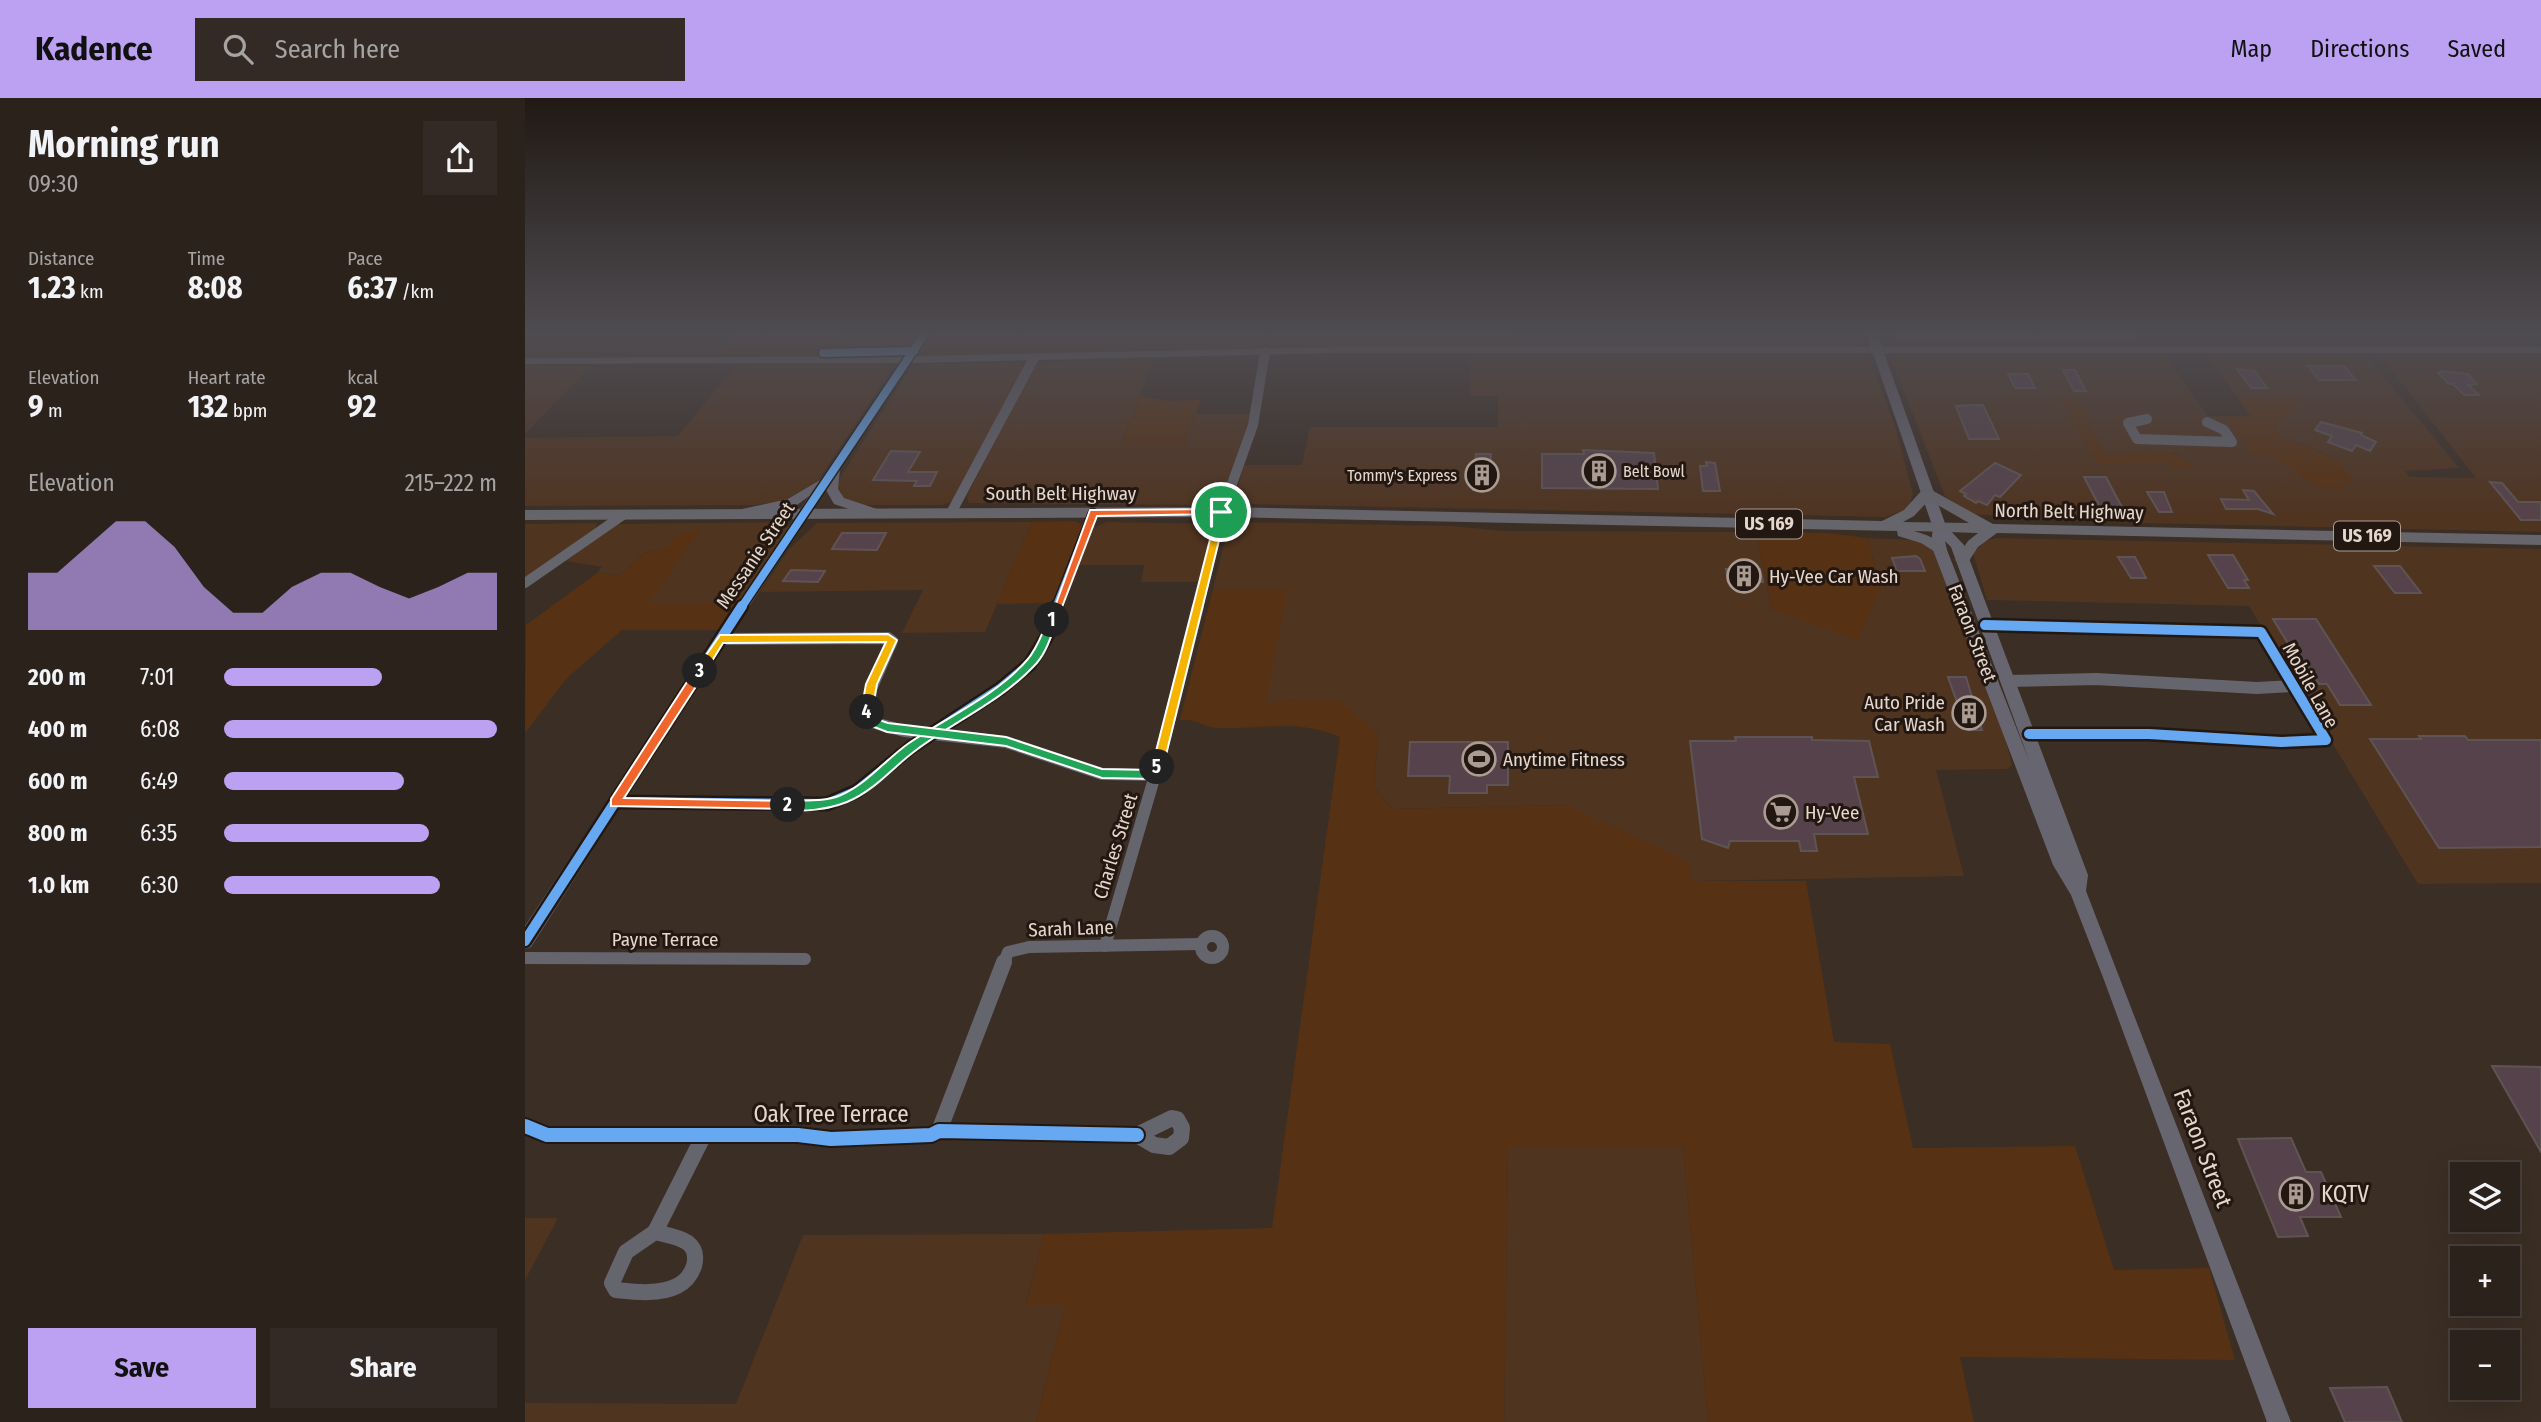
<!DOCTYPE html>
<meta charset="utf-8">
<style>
:root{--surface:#2c221c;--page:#342a25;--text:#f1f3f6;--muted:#a6a4a3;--line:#483f3b;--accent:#bca0f2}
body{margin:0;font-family:"Fira Sans Condensed",sans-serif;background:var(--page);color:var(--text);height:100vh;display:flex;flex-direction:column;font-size:26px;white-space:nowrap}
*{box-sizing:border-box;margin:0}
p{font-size:23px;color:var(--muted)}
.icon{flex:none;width:38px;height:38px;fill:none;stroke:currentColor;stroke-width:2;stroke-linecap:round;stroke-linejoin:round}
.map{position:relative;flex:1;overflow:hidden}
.side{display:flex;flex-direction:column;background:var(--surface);width:525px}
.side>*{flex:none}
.buttons{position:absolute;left:1925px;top:1064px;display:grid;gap:14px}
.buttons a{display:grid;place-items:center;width:70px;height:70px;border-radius:0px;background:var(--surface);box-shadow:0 7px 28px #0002,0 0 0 2px var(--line);font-size:35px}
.pin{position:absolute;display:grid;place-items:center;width:60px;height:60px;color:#fff;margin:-30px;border:4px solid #fff;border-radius:50%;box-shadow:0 2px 7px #0007}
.km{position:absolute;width:35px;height:35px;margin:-18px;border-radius:50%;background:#222;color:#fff;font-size:19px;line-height:35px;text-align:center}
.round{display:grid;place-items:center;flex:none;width:74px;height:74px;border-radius:0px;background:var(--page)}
.head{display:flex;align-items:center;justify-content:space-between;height:119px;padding:0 28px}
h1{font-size:38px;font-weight:700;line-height:52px}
.figures{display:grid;grid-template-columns:repeat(3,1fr);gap:10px;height:119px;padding:7px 28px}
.figures div{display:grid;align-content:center}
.figures b{font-size:30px;font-weight:700}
.figures small{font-size:19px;font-weight:400}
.figures p{font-size:19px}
.chart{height:196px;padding:14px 28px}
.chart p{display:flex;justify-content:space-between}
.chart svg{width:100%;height:126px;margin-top:7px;fill:var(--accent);opacity:.7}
.primary-button{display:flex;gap:14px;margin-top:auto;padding:14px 28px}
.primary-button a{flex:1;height:80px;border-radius:0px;background:var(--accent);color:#111;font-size:28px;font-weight:700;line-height:80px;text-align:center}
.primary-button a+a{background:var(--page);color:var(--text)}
ul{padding:0 28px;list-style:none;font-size:23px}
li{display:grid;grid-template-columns:112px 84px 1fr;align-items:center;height:52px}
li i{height:18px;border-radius:9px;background:var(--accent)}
header{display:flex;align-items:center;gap:42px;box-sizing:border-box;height:98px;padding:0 35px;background:var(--accent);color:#111}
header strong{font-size:33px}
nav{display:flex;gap:38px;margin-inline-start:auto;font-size:24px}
.search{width:490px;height:63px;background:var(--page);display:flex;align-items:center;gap:18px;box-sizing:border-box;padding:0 24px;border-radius:0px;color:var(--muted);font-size:26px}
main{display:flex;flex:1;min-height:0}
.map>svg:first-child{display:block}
.built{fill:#4f3420;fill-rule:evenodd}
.green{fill:#573113}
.building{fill:#56424a;stroke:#5f5454;stroke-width:2}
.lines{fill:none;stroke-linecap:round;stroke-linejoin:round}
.street-far2{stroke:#65656e;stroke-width:10}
.street-far1{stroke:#65656e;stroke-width:12}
.street{stroke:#65656e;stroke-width:16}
.secondary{fill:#676670;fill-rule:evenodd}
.primary{fill:#66656c;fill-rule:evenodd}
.cycleway-far2-casing{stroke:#231811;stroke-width:11}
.cycleway-far1-casing{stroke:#231811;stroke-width:15}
.cycleway-casing{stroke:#231811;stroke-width:18}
.cycleway-far2{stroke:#66a8f1;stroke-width:8}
.cycleway-far1{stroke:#66a8f1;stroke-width:10}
.cycleway{stroke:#66a8f1;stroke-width:14}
.split-1{fill:#f0652b;stroke:#fff;stroke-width:2}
.split-2{fill:#22a559;stroke:#fff;stroke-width:2}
.split-3{fill:#f0652b;stroke:#fff;stroke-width:2}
.split-4{fill:#f5b400;stroke:#fff;stroke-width:2}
.split-5{fill:#22a559;stroke:#fff;stroke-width:2}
.split-6{fill:#f5b400;stroke:#fff;stroke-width:2}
.labels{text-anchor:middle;stroke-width:6;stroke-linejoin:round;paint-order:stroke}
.far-poi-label{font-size:16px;fill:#e6d7cd;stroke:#231811;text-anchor:start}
.shield{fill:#231811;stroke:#ac9e95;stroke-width:2}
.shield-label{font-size:18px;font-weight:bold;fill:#e6d7cd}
.street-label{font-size:19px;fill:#e6d7cd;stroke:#231811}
.poi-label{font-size:19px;fill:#e6d7cd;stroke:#231811;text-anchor:start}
.near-street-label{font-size:23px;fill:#e6d7cd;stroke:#231811}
.near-poi-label{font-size:23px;fill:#e6d7cd;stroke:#231811;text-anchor:start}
</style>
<header>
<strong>Kadence</strong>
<div class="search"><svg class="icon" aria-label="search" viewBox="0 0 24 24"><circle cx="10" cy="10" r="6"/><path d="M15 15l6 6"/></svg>Search here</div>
<nav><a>Map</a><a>Directions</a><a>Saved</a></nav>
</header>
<main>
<section class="side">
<div class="head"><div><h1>Morning run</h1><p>09:30</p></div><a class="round"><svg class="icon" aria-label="share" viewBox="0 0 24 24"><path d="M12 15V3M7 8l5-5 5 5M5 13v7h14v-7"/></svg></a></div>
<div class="figures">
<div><p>Distance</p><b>1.23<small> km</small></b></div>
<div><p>Time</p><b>8:08</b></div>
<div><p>Pace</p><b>6:37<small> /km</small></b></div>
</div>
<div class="figures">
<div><p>Elevation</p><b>9<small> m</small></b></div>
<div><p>Heart rate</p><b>132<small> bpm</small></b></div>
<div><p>kcal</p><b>92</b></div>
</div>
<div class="chart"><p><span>Elevation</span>215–222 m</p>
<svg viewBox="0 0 160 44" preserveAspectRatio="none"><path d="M0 44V24L10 24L20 15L30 6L40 6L50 15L60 29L70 38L80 38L90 29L100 24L110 24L120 29L130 33L140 29L150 24L160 24V44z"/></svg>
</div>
<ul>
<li><b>200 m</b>7:01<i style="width:58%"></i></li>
<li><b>400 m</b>6:08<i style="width:100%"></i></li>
<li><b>600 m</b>6:49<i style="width:66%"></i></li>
<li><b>800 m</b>6:35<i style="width:75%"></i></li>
<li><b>1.0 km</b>6:30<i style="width:79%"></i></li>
</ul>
<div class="primary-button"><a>Save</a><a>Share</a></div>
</section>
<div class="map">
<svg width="2016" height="1324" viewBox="0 0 2016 1324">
<rect width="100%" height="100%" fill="#3b2e25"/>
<g class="built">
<polygon points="320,234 394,234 384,250 373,256 318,257"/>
<polygon points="986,234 1335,234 1338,244 1330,249 986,249"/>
<polygon points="1333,257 1346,265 1370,328 1388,396 1384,410 1361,419 716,406 709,401 719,367 777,367 785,329 973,329 973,298 944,298 946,259"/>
<path d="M1379,257H1640L1683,318H1700L1728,359L1741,357L1762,367L1783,384L1813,361L1757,339L1749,329L1778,302L1776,299H1712L1682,257H1841L1934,370L1880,373L1884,379L1951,380L1855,257H2016V434L1569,424L1445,416L1420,398L1367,263L1368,260ZM1536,301H1552L1580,356L1652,355L1647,370L1644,365H1570Z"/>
<polygon points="629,261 596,346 660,347 671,316 726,316 696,404 688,407 443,405 442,398 511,266"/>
<polygon points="494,265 500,270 429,403 417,407 335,407 316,399 312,388 316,378 385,271 398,266"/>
<polygon points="357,266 364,268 364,275 294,381 285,390 260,403 230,407 0,408 0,340 153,338 210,268"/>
<polygon points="0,268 65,268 0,336"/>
<polygon points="257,424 264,429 215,505 122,505 174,433 143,450 120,455 94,478 72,475 77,469 41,463 90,426"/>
<polygon points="507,424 460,534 377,535 398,492 235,494 264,451 292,425"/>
<polygon points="582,424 687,426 690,429 675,484 616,484 619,467 551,467 570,429"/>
<polygon points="713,424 927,428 980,433 1231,434 1247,512 1356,488 1342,440 1396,442 1411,451 1480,639 1487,667 1482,671 1411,672 1439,778 1167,783 1041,707 868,711 849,689 853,636 772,601 740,606 761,491 688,491 703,430"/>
<polygon points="72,425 70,431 0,482 0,426"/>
<polygon points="1471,440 2016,451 2016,785 1893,786 1724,508 1462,502 1448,455 1461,443"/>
<polygon points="983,1049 1158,1049 1183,1324 979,1324"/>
<polygon points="0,1120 33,1120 0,1182"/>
<polygon points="519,1136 501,1206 540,1207 511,1324 0,1324 0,1305 211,1306 278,1137"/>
</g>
<g class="green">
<polygon points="211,234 320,234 318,257 191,258"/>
<polygon points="408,234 986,234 986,249 709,250 401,256 397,251"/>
<polygon points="1363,234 1612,234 1612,242 1388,243 1373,242"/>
<polygon points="615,298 645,303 676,302 660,347 596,347"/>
<path d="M1712,299H1776L1778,302L1750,329L1757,339L1812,361L1827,381L1814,393C1804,390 1790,388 1782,383C1763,372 1752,355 1728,359L1700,318H1725Z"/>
<path d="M1535,300H1552L1580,356C1609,356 1653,344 1670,371L1647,370L1644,365H1570Z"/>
<polygon points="550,423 558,428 528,505 472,506 507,424"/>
<polygon points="175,432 123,505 215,505 197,532 97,532 41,581 0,635 1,527 72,475 94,478 120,455 143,450 152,436"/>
<polygon points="1231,434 1303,435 1342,440 1356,488 1333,542 1247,512"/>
<path d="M688,491H762L741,605L772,601L813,602L853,636L849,689L868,711L1041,707L1163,763L1167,783H1281L1309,944L1365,946L1388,1050L1550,1048L1589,1172L1684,1170L1710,1262L1435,1259L1449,1324H1183L1158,1049H983L979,1324H511L540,1207H501L519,1136L747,1130L815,639C768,620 739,632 691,630C678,629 675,621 655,622Z"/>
</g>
<g class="building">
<polygon points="1783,268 1819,268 1831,282 1794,282"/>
<polygon points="1712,271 1730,273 1742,290 1726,290"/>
<polygon points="1538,272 1550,272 1561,293 1549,293"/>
<polygon points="1916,273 1943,276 1952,286 1943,287 1954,297 1939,297 1928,286 1924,286 1913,275"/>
<polygon points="1483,276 1503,276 1510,290 1490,290"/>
<polygon points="1451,307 1458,307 1474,341 1444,341 1431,308"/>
<polygon points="1796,324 1837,335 1836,337 1851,344 1845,353 1831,347 1827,353 1803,344 1807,338 1790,332"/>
<polygon points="1058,352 1129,355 1133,391 1017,390 1017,356 1059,356"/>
<polygon points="366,353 395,354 383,374 412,374 405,388 389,388 392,383 348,382"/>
<polygon points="951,356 966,356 964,392 948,392"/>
<polygon points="1181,364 1190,365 1195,393 1178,393 1175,368 1182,368"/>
<polygon points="1470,365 1496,377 1475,399 1470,397 1462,407 1453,403 1451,405 1439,398 1441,396 1435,393"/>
<polygon points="1559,379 1581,379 1599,413 1577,413"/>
<polygon points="1965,384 1977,385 1993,404 2016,404 2016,422 1996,422"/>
<polygon points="1718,392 1729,393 1748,416 1733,411 1701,411 1696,401 1724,402"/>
<polygon points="1622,394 1639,394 1647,414 1634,414"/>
<polygon points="317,435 361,435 352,452 307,451"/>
<polygon points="1683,457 1708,457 1723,482 1719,482 1724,490 1703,490"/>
<polygon points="1391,458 1395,461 1400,473 1372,473 1367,460"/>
<polygon points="1593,459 1610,459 1621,480 1606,480"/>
<polygon points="1849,468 1875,468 1896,495 1870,495"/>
<polygon points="1201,471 1235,471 1238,484 1203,484"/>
<polygon points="266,472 300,473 293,484 258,483"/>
<polygon points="1748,521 1791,521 1846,607 1815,607 1802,586 1794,586 1784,570 1778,570"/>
<polygon points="1423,579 1441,579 1457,632 1442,632"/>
<polygon points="1894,638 1940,638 1943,642 2016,642 2016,749 1914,750 1845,641 1896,641"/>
<polygon points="1210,639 1287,639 1287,642 1344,643 1353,679 1329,679 1343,736 1289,736 1292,753 1276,753 1274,743 1205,743 1203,750 1177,741 1165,643 1211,643"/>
<polygon points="885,644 983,644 983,687 962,687 962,695 924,695 925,678 883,678"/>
<polygon points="1967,968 2016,969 2016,1054"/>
<polygon points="1766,1040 1781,1074 1796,1074 1816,1119 1775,1119 1783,1138 1753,1139 1713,1041"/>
<polygon points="1862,1289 1877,1324 1820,1324 1805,1290"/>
</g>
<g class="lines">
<g class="street-far2">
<polyline points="1622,321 1603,325 1612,341 1707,344 1699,332 1682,324"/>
<polyline points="426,415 509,260"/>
<polyline points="0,485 98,417"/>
<polyline points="531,510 568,415"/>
<polyline points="673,510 697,414 728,327 740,254"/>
</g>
<g class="street-far1">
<polyline points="1460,527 1736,534 1801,642 1756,644 1624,636 1504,636"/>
<polyline points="195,541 363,540 367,543 346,591 343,623 379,633 481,644 577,676 630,677"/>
<polyline points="1482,583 1571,581 1732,590 1767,588"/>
<polyline points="90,704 302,706 332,693 385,650 475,591 505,566 521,540 532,508"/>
<circle cx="687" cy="849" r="11"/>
<polyline points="580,848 633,667 673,508"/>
<polyline points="0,860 280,861"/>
<polyline points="479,865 483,854 504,849 676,846"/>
</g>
<g class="street">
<polygon points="647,1020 652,1021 657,1030 656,1040 644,1049 629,1047 612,1037"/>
<polyline points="0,1028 22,1037 273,1037 306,1041 406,1037 414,1033 612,1037"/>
<polyline points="414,1033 479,864"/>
<path d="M130,1134C150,1139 176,1141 169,1168C166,1177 160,1184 152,1188C134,1197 110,1194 91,1192L87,1185L101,1154Z"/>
<polyline points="130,1134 179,1037"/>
</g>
<path class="secondary" d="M395,234H406L390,258L811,249H1346L1341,234H1352L1357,249H2016V255H1359L1421,428L1439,447L1563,777L1561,793L1766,1324H1742L1579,882L1546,797L1528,767L1408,452L1406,445L1408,430L1348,255H811L386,265L315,371L313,391L319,400L358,413V419H348L309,406L301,392L200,545L6,849L0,851V828L284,398L272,407L222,418L216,414L217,411L263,401L295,382L375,265L0,266V260L379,258ZM1420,443L1426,449L1505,665L1422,452Z"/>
<path class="primary" d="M1403,390L1468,426L2016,437V447L1472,435L1453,449L1442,466L1437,467L1430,462L1443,443L1453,435L1389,433C1402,437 1414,441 1422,452L1415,457L1396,445L1373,438L1372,433L697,419L0,422V412L697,409L1357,423L1379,412L1398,391ZM1404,402L1444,425L1378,424L1389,418Z"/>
<defs>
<g id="cycleway-far2">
<polyline points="298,255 389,253"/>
<polyline points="216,510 401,234"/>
<polyline points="531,510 568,415"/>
</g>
<g id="cycleway-far1">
<polyline points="1460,527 1736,534 1801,642 1756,644 1624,636 1504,636"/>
<polyline points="90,704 302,706 332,693 385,650 475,591 505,566 521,540 532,508"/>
<polyline points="0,843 217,508"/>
</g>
<polyline id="cycleway" points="0,1028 22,1037 273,1037 306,1041 406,1037 414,1033 612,1037"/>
</defs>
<use href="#cycleway-far2" class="cycleway-far2-casing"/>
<use href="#cycleway-far1" class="cycleway-far1-casing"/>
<use href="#cycleway" class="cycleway-casing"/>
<use href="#cycleway-far2" class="cycleway-far2"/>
<use href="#cycleway-far1" class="cycleway-far1"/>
<use href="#cycleway" class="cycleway"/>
</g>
<linearGradient id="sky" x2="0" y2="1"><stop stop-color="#201914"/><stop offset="0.56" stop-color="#4f4c51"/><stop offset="1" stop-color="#4f4c51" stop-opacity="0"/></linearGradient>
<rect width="2016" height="420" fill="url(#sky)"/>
<polygon class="split-1" points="696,411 700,416 572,418 532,522 524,525 565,412"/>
<path class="split-2" d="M524,520L532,522C526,538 521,557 508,569C475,604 428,624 390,653C367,670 349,693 322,704C304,711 277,715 259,711V704L263,703C280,702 300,704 316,697C343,685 360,662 384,645C422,619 472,597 502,562C513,550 517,534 524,520Z"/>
<polygon class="split-3" points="175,569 180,573 179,576 99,700 263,703 267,704 267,711 86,708 86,701 171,570"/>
<polygon class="split-4" points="363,536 372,542 352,586 347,614 342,618 336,614 341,586 361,544 198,545 179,576 170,573 195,537"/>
<polygon class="split-5" points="338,611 346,611 348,620 363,625 481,639 577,671 626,672 632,664 638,669 634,680 630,681 577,680 481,648 362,634 339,625"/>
<polygon class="split-6" points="696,411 701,414 638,669 632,673 627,669 692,414"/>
<defs>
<symbol id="building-ring" viewBox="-11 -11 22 22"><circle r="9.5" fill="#231811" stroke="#aa9c92" stroke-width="1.5"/><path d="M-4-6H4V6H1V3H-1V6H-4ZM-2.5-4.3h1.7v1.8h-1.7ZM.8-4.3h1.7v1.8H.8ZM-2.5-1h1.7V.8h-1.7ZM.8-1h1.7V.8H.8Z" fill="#aa9c92"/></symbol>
<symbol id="stadium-ring" viewBox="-11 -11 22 22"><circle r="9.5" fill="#231811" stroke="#aa9c92" stroke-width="1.5"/><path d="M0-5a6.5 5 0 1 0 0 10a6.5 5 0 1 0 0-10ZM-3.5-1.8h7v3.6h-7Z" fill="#aa9c92"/></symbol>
<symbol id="supermarket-ring" viewBox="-11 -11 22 22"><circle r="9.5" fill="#231811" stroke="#aa9c92" stroke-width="1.5"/><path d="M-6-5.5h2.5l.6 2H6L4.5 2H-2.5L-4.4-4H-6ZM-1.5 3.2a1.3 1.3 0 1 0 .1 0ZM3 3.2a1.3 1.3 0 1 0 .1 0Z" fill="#aa9c92"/></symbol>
</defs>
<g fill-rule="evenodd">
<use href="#building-ring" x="1055" y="354" width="38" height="38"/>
<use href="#building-ring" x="938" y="358" width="38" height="38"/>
<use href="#building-ring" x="1200" y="459" width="38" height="38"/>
<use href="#building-ring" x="1425" y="596" width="38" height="38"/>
<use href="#stadium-ring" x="935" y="642" width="38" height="38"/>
<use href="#supermarket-ring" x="1237" y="695" width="38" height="38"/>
<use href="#building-ring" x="1752" y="1077" width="38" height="38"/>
</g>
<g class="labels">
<g class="far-poi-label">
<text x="1098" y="379">Belt Bowl</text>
<text x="932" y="383" text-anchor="end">Tommy's Express</text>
</g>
<g class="shield">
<rect x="1211" y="411.5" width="66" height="29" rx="5"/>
<rect x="1809" y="423.5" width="66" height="29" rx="5"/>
</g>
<g class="shield-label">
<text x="1244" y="432">US 169</text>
<text x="1842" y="444">US 169</text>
</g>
<g class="street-label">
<text x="536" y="402">South Belt Highway</text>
<text transform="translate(1544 413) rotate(1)" y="7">North Belt Highway</text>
<text transform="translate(230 457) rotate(-56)" y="7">Messanie Street</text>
<text transform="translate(1448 535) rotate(69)" y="7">Faraon Street</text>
<text transform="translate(1786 587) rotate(61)" y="7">Mobile Lane</text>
<text transform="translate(590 748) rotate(-73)" y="7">Charles Street</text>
<text transform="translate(546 830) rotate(-2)" y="7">Sarah Lane</text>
<text x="140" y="848">Payne Terrace</text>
</g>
<g class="poi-label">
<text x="1244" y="485">Hy-Vee Car Wash</text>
<text x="1420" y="611" text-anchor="end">Auto Pride<tspan x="1420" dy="22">Car Wash</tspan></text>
<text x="978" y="668">Anytime Fitness</text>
<text x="1280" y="721">Hy-Vee</text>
</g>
<g class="near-street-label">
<text x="306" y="1024">Oak Tree Terrace</text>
<text transform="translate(1678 1050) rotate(69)" y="8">Faraon Street</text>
</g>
<g class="near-poi-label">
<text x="1796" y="1104">KQTV</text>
</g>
</g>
</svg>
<div class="buttons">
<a><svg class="icon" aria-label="layers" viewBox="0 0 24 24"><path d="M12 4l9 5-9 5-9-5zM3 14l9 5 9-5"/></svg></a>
<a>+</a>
<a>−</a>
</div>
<div class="pin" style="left:696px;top:414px;background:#1e9e55"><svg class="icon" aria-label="arrive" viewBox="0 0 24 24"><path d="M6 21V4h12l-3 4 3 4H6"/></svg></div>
<b class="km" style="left:527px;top:522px">1</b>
<b class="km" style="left:263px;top:707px">2</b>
<b class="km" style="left:175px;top:573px">3</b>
<b class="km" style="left:342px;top:614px">4</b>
<b class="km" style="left:632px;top:669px">5</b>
</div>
</main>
